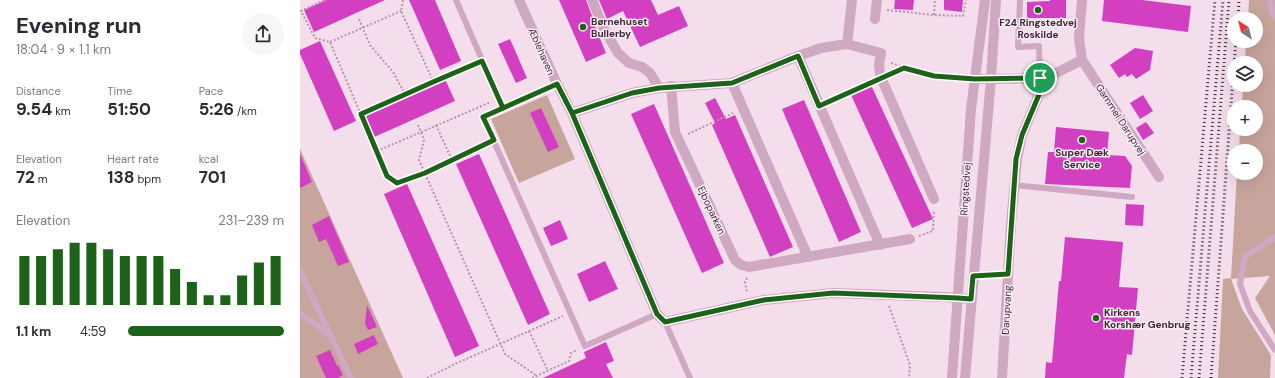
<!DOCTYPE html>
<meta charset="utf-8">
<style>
:root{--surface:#fff;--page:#f7f7f7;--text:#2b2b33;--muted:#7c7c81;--accent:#1d6219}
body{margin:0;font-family:"DM Sans",sans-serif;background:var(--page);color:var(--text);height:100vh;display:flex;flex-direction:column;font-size:15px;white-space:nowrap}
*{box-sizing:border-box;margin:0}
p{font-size:13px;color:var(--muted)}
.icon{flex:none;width:22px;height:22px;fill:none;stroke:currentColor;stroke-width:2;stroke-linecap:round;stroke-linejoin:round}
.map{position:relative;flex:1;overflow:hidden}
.side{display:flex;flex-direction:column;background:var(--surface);width:300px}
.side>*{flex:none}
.needle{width:26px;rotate:324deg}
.fabs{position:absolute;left:927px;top:12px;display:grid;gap:8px}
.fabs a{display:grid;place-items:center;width:36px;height:36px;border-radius:50%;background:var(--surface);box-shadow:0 4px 16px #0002;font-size:20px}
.pin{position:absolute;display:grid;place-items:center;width:34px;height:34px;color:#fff;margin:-17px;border:2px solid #fff;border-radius:50%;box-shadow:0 1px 4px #0007}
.round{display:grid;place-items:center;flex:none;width:42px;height:42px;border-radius:21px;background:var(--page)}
.head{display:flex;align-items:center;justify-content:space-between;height:68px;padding:0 16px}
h1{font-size:22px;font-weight:700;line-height:30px}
.figures{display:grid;grid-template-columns:repeat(3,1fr);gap:6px;height:68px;padding:4px 16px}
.figures div{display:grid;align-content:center}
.figures b{font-size:17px;font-weight:700}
.figures small{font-size:11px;font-weight:400}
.figures p{font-size:11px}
.chart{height:112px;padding:8px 16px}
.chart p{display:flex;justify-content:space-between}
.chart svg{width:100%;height:72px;margin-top:4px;stroke:var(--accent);stroke-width:6}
ul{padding:0 16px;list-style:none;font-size:13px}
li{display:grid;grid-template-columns:64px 48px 1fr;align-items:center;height:30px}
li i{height:10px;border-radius:5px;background:var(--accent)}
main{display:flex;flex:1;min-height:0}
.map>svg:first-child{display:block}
.green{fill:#c7a59c}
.building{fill:#d33fc1}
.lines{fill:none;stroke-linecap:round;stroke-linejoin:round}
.path{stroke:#bc92af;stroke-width:2;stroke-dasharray:2 2;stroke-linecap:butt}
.service{stroke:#cfa8c2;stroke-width:6}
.minor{stroke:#cfa8c2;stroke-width:10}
.tertiary{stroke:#cfa8c2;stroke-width:10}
.rail{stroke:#3c2938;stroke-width:3;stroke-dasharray:1 3;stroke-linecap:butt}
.route-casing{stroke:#fff;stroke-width:8}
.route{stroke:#1d6219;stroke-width:5}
.poi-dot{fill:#1d6219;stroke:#fcecf5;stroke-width:1.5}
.labels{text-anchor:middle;stroke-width:3;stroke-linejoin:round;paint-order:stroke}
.poi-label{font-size:10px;font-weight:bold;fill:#3c2938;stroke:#fcecf5;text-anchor:start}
.street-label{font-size:10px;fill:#3c2938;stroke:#fcecf5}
</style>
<main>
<section class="side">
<div class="head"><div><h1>Evening run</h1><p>18:04 · 9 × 1.1 km</p></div><a class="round"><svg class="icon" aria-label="share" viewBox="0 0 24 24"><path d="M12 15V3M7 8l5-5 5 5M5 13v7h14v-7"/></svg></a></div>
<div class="figures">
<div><p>Distance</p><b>9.54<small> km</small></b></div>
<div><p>Time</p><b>51:50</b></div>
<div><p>Pace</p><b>5:26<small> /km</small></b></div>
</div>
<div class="figures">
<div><p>Elevation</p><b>72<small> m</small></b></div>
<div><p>Heart rate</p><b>138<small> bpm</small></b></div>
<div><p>kcal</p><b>701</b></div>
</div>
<div class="chart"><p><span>Elevation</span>231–239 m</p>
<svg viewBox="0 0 160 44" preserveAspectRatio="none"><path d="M5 44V14M15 44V14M25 44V10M35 44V6M45 44V6M55 44V10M65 44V14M75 44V14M85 44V14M95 44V22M105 44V30M115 44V38M125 44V38M135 44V26M145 44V18M155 44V14"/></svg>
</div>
<ul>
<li><b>1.1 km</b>4:59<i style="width:100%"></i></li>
</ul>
</section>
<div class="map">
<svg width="975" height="378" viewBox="0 0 975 378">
<rect width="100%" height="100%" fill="#f5deec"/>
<g class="green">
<polygon points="949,0 975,0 975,335 955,298 970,276 931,279 942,309 971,355 970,378 918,378 923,279 931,278 937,173 956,173 956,151 939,151 940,129 956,129 956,107 942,107 943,85 956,85 956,63 945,63 946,41 956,41 956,19 948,19"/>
<polygon points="247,95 275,159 219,183 191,119"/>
<polygon points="0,149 103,378 0,378"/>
</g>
<g class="building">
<polygon points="26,0 85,0 14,32 4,10"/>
<polygon points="109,0 135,0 161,61 140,70"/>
<polygon points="259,0 286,0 295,24 294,24 306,53 286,62"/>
<polygon points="299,0 351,0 358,15 379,6 388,26 340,47 323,11 307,19"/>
<polygon points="595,0 614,0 613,10 594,9"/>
<polygon points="644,0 663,0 662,12 644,10"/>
<polygon points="750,0 766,0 766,18 727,18 727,2 750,1"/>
<polygon points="804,0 842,0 891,6 888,32 802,21"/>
<polygon points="210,39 227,78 216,83 198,44"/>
<polygon points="20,41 56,121 34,131 0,54 0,50"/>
<polygon points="835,48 853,51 850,70 836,79 832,74 827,77 825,74 819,78 810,65"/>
<polygon points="145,79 155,101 72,138 62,116"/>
<polygon points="571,85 633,219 612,228 551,95"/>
<polygon points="843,95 853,111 840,119 830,103"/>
<polygon points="415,98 426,119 435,115 493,247 472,256 470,257 412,125 415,123 405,103"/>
<polygon points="504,100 561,232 539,242 482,109"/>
<polygon points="354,104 424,263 402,273 331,114"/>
<polygon points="241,108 259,147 248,152 230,113"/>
<polygon points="846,122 854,133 843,140 836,128"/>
<polygon points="756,127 809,132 807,155 825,156 832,166 830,188 745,184 748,152 754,152"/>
<polygon points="0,154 12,182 0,188"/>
<polygon points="179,154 250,314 228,325 156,164"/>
<polygon points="107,184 179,346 155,357 84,194"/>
<polygon points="826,204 844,205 843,226 825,225"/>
<polygon points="29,216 49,262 38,266 26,239 19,242 12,225"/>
<polygon points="260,220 268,239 251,246 243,228"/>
<polygon points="765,237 823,242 819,287 838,288 832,355 827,354 824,378 745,378 746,362 752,363 759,281 761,281"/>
<polygon points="305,261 318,289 289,302 277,274"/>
<polygon points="67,305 77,327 68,330 65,324"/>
<polygon points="74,335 78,344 58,354 54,344"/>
<polygon points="306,342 314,361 306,364 313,378 243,378 286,358 284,352"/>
<polygon points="30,350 37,366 38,365 43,375 38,378 26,378 16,356"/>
</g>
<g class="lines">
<g class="path">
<polyline points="24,0 1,11 15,38 30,42 87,176 97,183 125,173 185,144"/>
<polyline points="103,0 101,11 133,81"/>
<polyline points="587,10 634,15 663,16 666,0"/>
<polyline points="634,15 635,0"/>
<polyline points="59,19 70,45 93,72 105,94"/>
<polyline points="30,42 101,11"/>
<polyline points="591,63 634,76 664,78"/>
<polyline points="591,73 604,68"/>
<polyline points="530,101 571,82"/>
<polyline points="61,114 133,81 174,64"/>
<polyline points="118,125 124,140 119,160 205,354 237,376"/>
<polyline points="136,125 152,160"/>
<polyline points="388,134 433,113"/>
<polyline points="77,151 191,102"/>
<polyline points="619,236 633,231 634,210"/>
<polyline points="684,275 698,274"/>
<polyline points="447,278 445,282 447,293"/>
<polyline points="589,306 610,365 609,378"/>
<polyline points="229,331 248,371"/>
<polyline points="127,378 155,364 263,316"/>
<polyline points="232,378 269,361 271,353 277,350"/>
</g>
<g class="service">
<polyline points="156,0 203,108"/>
<polyline points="720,0 718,47 739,46 740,78"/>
<polyline points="970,0 971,8 975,17"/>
<polyline points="257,84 183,117 285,346 357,314"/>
<polyline points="714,185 832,197"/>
<polyline points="975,237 945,257 940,284 950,311 975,350"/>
<polyline points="0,271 51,378"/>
<polyline points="0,313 31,336"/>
<polyline points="365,322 390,378"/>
</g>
<g class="minor">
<polyline points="219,0 257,84 272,113 357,314 365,322 464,300 533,293 644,297 671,299"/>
<polyline points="292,0 305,31 318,53 329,63 342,67 350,73 359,88"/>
<polyline points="782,0 779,38 782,60 859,177"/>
<polyline points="575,19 577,0"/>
<polyline points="547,44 581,53 579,65 580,75 634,199"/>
<polyline points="498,56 580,245"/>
<polyline points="746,78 782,60"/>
<polyline points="675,79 746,78 722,135 717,159 711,223 702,378"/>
<polyline points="432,83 508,257"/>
<polyline points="371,86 375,132 435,260 441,265 449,267 610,239"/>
<polyline points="272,113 332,93 359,88 432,83 498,56 521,48 547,44 552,0"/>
</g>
<g class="tertiary">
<polyline points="652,378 671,109 685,0"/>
<polyline points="665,378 691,79 696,0"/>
</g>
<g class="rail">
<polyline points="938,19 939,0"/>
<polyline points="934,63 936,41"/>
<polyline points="882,378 915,0"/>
<polyline points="891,378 923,0"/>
<polyline points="899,378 929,0"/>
<polyline points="911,378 934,64"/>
</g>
</g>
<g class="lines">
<defs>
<polyline id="route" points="740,78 675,79 634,76 604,68 519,106 498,56 432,83 359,88 332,93 272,113 257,84 203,108 182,61 133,82 61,114 87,176 97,183 125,173 194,140 183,117 257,84 272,113 357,314 365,322 464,300 533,293 658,298 671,299 673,276 708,274 716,159 722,135 746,78 740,78"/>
</defs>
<use href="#route" class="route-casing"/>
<use href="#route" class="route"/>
</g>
<g class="poi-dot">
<circle cx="738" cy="10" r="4"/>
<circle cx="283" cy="27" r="4"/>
<circle cx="782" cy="140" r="4"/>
<circle cx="796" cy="318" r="4"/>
</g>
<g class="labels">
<g class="poi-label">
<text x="291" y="25">Børnehuset<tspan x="291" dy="12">Bullerby</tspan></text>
<text x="738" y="26" text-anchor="middle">F24 Ringstedvej<tspan x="738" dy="12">Roskilde</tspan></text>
<text x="782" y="156" text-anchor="middle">Super Dæk<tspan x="782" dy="12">Service</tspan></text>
<text x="804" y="316">Kirkens<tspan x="804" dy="12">Korshær Genbrug</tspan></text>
</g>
<g class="street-label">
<text transform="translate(242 51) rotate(66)" y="4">Æblehaven</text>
<text transform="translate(821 119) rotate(57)" y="4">Gammel Darupvej</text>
<text transform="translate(665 189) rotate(-86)" y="4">Ringstedvej</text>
<text transform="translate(412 210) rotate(65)" y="4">Ejboparken</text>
<text transform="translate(706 310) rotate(-87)" y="4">Darupvang</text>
</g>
</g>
</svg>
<div class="fabs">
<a><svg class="needle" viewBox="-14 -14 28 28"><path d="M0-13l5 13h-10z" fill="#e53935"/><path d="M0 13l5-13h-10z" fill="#7c7c81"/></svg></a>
<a><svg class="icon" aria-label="layers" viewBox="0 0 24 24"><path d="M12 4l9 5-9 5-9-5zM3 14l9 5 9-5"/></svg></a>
<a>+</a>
<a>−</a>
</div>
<div class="pin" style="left:740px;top:78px;background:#1e9e55"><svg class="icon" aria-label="arrive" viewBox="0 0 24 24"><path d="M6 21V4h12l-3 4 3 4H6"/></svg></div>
</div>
</main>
